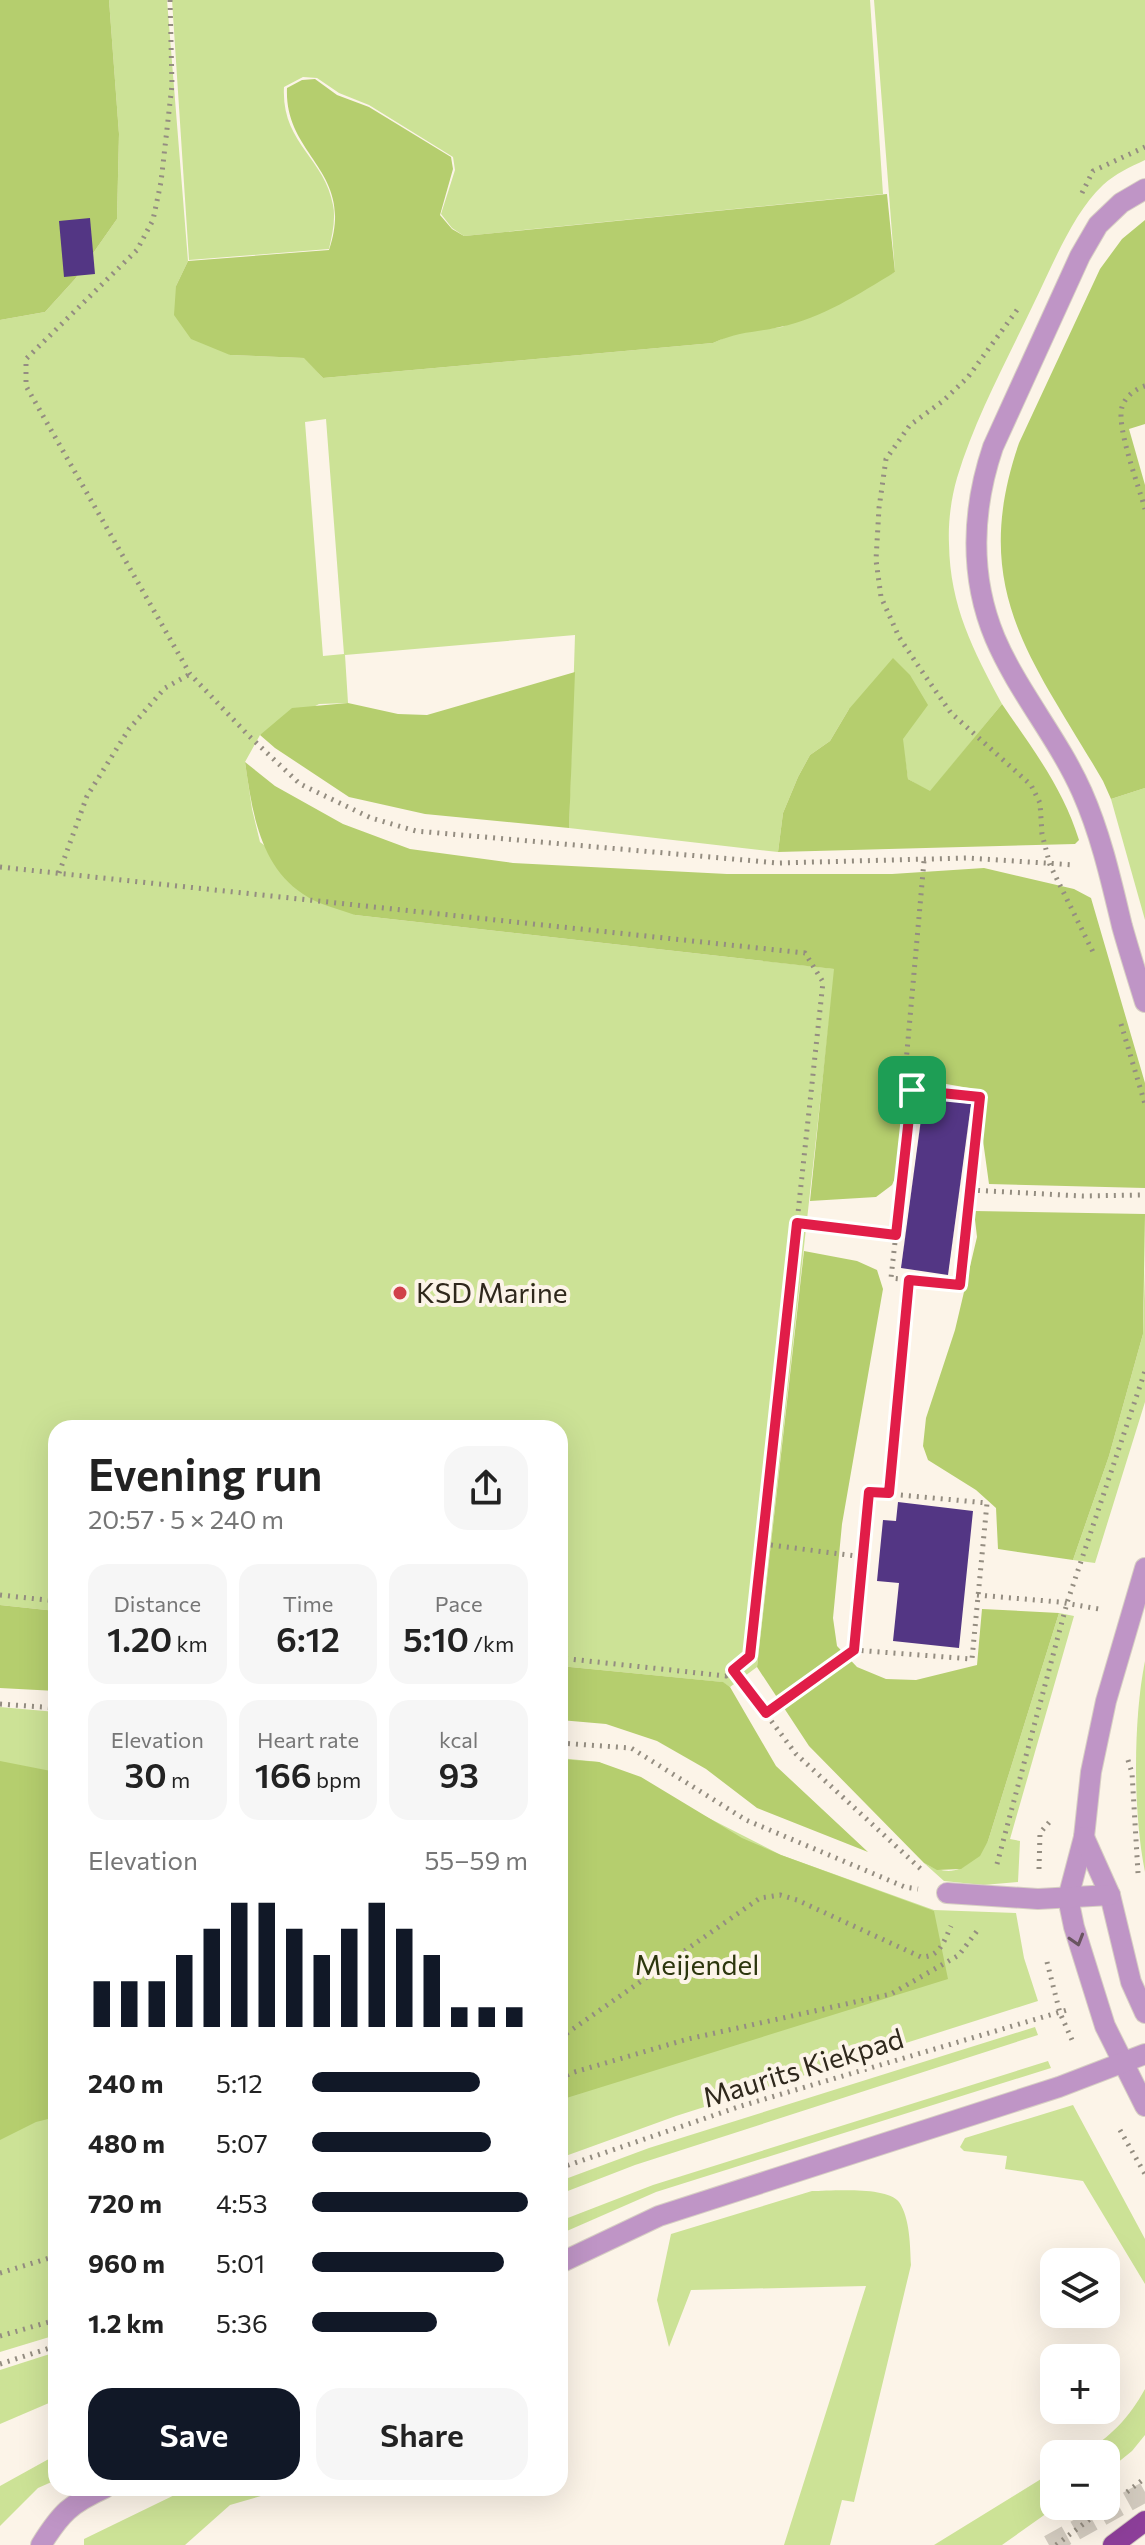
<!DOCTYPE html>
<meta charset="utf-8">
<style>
:root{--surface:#fff;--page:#f6f6f6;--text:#222;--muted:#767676;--accent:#111827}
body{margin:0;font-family:Commissioner,sans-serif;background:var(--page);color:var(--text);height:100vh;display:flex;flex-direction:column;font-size:30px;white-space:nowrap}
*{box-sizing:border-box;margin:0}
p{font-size:26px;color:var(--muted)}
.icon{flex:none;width:44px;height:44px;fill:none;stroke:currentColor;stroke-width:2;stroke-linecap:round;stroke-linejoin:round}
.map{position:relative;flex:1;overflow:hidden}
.side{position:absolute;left:48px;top:1420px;width:520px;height:1076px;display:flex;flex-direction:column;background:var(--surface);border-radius:24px;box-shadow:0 8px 32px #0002}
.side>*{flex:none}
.fabs{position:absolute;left:1040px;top:2248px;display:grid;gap:16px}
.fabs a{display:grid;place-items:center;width:80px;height:80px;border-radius:16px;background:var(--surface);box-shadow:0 8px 32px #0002;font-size:40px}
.pin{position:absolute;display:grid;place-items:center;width:68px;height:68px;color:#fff;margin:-34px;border-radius:16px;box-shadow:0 4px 12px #0006}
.round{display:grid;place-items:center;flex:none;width:84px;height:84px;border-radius:24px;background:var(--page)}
.summary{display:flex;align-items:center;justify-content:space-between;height:136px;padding:0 40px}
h1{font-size:44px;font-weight:600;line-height:60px}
.stats{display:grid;grid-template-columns:repeat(3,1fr);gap:12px;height:136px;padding:8px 40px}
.stats div{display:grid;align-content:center;border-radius:20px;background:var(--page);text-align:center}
.stats b{font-size:34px;font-weight:600}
.stats small{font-size:22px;font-weight:400}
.stats p{font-size:22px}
.chart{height:224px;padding:16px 40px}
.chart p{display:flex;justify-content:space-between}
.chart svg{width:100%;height:144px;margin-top:8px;stroke:var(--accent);stroke-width:6}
.cta{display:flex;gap:16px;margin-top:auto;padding:16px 40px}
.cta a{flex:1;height:92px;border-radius:24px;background:var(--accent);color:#fff;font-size:32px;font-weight:600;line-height:92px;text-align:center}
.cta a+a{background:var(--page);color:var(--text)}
ul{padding:0 40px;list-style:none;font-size:26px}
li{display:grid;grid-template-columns:128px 96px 1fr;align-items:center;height:60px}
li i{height:20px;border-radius:10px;background:var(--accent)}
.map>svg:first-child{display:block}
.green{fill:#cce296;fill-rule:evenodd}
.forest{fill:#b5ce6e}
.building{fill:#533684}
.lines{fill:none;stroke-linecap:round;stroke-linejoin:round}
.major-tunnel{stroke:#d3cbbf;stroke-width:20;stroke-dasharray:20 10;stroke-linecap:butt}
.minor-casing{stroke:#d7cfc3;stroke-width:22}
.major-casing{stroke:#d7cfc3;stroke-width:22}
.path{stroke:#948d81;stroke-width:5;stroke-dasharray:2 6;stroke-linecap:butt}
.minor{stroke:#bf95c6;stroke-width:20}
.major{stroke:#8d3f9a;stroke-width:20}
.oneway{stroke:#695460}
.route-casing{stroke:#fff;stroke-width:16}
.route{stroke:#e11d48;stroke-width:10}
.poi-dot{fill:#d04049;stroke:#fcf4e8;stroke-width:3}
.labels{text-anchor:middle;stroke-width:8;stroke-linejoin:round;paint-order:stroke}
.poi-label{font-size:28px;fill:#2f281c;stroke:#fcf4e8;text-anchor:start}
.park-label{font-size:28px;fill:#2c360d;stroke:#fcf4e8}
.street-label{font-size:28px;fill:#2f281c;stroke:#fcf4e8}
</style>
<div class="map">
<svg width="1145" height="2545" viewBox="0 0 1145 2545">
<rect width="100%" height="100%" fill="#fcf4e8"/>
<g class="green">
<path d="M109,0H167L188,261L176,286L230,355L305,358L323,378L713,343L735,333L782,327L895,272L874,0H1145V160C1130,167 1115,174 1103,185C1072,214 1052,267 1033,305C1006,362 975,418 957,478C951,499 948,522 949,544C950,606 973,650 1002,704L930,792L908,779L902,739L849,709L830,741L810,755L798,777L783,813L778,852L569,828L575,635L345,655L348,703L319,704L260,735L245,762L252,809L260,842L355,915L835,969L757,1667L730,1687L722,1682L560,1666V1428H56V1611L0,1605V320L45,312L75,279L117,219L119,134ZM326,419L344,654L323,656L305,422Z"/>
<path d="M172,0H870L883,194L464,236L452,228L441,214L455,170L453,157L369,105L339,93L317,78L303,77L284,87C281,143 325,158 333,205C336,220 332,235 329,249L189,260Z"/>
<polygon points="1145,788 1145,920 1111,799"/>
<polygon points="1145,1269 1145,1402 1095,1563 1073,1560 1109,1456 1143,1334"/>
<path d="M1059,1613L1074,1616L1010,1839L1020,1841L1018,1882L983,1885L944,1881L924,1863C956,1881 969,1866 988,1841Z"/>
<path d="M1145,1661V1872C1133,1813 1133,1720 1145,1661Z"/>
<polygon points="0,1707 56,1712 56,2335 0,2352"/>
<polygon points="560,1758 599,1762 781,1855 934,1910 1016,1913 1024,1958 1038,2001 676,2116 560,2158"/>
<polygon points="1035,2027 1038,2035 635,2165 560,2194 560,2181 649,2148"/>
<polygon points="1048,2061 1051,2068 656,2192 560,2234 560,2221 653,2185"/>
<polygon points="1073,2105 1145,2239 1145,2284 1083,2181 1005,2169 1007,2156 964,2151 960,2147 965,2138"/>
<path d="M812,2191C831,2191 887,2186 899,2202C910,2218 910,2245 911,2265L854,2502L842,2500L830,2545H784L866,2286L691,2290L669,2347L657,2300L671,2234Z"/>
<polygon points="56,2352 56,2400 0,2424 0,2370"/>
<path d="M1145,2389V2435L1132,2451L1106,2472V2454H1082C1111,2437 1129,2418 1145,2389Z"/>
<polygon points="56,2455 56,2480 38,2488 0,2526 0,2486"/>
<polygon points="1054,2471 1054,2506 1057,2506 1002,2545 934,2545"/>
<polygon points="189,2488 288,2488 230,2505 185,2545 84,2545 84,2539"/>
</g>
<g class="forest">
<polygon points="0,0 109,0 119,134 117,219 75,279 45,312 0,320"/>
<path d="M315,79L337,95L369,107L451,157L453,169L440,215L452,229L464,236L887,194L895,272C859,294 822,318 780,327C753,333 740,331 713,343L323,378L304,358L230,355L191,339L174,315L176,286L188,261L329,250C356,170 284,157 287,88L302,80Z"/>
<path d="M1145,220V424L1129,429L1145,485V788L1111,799L1103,781C1033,660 968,591 1019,443L1100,269L1122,239Z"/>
<path d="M893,658L910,675L928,705L903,739L908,779L930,791L1002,704C1032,748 1063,788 1079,840L1075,844L778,852L783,813L798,777L810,755L830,741L849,709Z"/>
<polygon points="575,672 569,828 425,814 349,797 275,748 260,735 292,708 348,703 398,714 427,715"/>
<path d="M245,762L275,786L343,824L410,849L513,863L727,874H892L984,868L1074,889L1091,898L1145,1083V1188L989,1184L977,1097L969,1088L918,1079L901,1102L900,1167L892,1185L876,1197L810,1201L834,969L355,915C338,909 317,904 303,894C259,865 252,810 245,762Z"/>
<polygon points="974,1211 1145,1214 1143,1334 1109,1456 1073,1560 998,1549 996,1508 976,1490 928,1460 923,1446 926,1418 955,1330 977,1237"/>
<polygon points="804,1251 857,1261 877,1270 883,1289 842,1524 833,1618 837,1646 857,1667 886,1679 916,1680 977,1665 982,1609 1059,1613 988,1841 980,1856 961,1869 937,1870 924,1863 809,1746 757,1667"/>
<polygon points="0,1605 56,1611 56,1691 0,1688"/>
<polygon points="560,1666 723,1682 730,1687 776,1766 868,1852 757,1808 706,1769 657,1741 606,1724 560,1720"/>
<polygon points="560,1759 599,1762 641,1777 742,1838 781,1855 934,1911 948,1979 560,2100"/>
<polygon points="0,1761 56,1772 56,2117 36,2122 0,2140"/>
</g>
<g class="building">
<polygon points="90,218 95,274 64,277 59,221"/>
<polygon points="924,1097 971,1104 948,1275 901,1268"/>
<polygon points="898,1502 973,1511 959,1648 893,1641 899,1583 877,1581 883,1520 896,1521"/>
</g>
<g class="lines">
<polyline class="major-tunnel" points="1049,2545 1145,2492"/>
<defs>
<g id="minor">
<path d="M1145,189L1121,203L1098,225L1080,256L993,447C972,509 969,576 995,638C1018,692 1058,738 1082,792C1101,835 1111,880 1122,926C1129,951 1137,976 1145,1002"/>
<polyline points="1145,1568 1106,1701 1091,1772 1084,1837 1068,1898 1074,1927 1105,2026 1145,2106"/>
<polyline points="1084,1837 1110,1895 1131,1982 1145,2013"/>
<polyline points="947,1893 1038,1899 1110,1895"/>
<polyline points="560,2263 659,2216 1059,2087 1145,2054"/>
<path d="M41,2545C61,2513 70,2504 105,2488"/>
</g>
<polyline id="major" points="1113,2545 1145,2521"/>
</defs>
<use href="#minor" class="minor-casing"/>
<use href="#major" class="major-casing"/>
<g class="path">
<polyline points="170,0 172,85 161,182 153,220 137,250 26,359 26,386 190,674 249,736 300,784 371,818 416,831 778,863 968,858 1075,865"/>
<polyline points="1082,193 1093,171 1145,147"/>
<polyline points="1017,310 968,377 943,401 910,425 886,459 879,508 876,560 881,597 899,637 921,670 951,713 1031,785 1040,803 1042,834 1050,865 1093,952"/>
<path d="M1145,386C1135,389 1125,397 1122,407C1116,427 1139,487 1145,509"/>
<polyline points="0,867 805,953 823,982 750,1656 726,1676 560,1658"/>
<polyline points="59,873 87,796 129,729 165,688 190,674"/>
<polyline points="1121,1024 1145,1104"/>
<polygon points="912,1090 980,1097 960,1285 891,1278"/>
<polyline points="912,1090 904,1085 924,861"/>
<polyline points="970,1190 1082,1196 1145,1195"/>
<polyline points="797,1223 896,1235"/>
<polygon points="869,1492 987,1503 972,1659 854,1650"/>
<polyline points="889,1493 909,1280"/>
<polyline points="763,1544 864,1557"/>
<polyline points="0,1595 56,1601"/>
<polyline points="977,1595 1059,1602 1099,1609"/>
<polyline points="733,1670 796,1754 924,1872"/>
<polyline points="0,1704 56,1708"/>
<polyline points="766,1713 854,1650"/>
<polyline points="560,1743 631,1748 746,1820 905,1887 918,1889"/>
<polyline points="1128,1760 1132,1773 1138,1873"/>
<polyline points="997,1864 1067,1603 1145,1371"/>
<polyline points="1039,1869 1040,1833 1052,1819"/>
<polyline points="1047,1962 1060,2013 1072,2040"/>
<path d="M560,2038L760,1898L780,1895L797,1900L921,1957C940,1957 944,1941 951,1926"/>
<polyline points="560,2079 571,2073 688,2039 891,1994 959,1955 980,1927"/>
<polyline points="1120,2130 1145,2174"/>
<polyline points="560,2168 741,2106 1067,2010"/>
<polyline points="0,2273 56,2256"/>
<polyline points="0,2336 56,2320"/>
<polyline points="0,2364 56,2346"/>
<polyline points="1127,2492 1145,2478"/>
<polyline points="1056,2545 1090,2519"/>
</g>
<use href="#minor" class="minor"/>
<use href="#major" class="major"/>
</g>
<defs><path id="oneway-chevron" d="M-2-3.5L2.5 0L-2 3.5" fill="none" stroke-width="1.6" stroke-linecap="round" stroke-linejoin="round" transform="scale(2)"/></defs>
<use class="oneway" href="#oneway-chevron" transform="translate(1077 1940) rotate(73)"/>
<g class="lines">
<defs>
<polygon id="route" points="912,1090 980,1097 960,1285 909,1280 889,1493 869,1492 854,1650 766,1713 733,1670 750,1656 797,1223 896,1235"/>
</defs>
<use href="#route" class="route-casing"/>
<use href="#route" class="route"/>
</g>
<circle class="poi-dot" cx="400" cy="1293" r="8"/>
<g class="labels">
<g class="poi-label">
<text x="416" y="1303">KSD Marine</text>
</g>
<g class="park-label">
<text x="697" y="1975">Meijendel</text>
</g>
<g class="street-label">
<text transform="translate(803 2068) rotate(-17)" y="10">Maurits Kiekpad</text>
</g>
</g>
</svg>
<div class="fabs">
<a><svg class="icon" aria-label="layers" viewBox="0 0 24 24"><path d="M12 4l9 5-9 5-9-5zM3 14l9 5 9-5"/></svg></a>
<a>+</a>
<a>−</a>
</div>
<div class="pin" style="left:912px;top:1090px;background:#1e9e55"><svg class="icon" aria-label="arrive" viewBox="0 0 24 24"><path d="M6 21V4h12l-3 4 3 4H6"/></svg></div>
<section class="side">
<div class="summary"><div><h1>Evening run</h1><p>20:57 · 5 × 240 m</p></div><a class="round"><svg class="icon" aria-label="share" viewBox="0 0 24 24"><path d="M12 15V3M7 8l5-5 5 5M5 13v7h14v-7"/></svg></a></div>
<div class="stats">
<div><p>Distance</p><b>1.20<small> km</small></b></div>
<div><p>Time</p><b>6:12</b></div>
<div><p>Pace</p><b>5:10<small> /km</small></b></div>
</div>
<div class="stats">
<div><p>Elevation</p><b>30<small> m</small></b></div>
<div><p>Heart rate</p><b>166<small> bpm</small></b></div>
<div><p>kcal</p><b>93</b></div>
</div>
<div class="chart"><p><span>Elevation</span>55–59 m</p>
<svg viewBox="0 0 160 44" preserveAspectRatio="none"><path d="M5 44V30M15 44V30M25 44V30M35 44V22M45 44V14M55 44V6M65 44V6M75 44V14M85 44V22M95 44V14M105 44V6M115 44V14M125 44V22M135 44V38M145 44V38M155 44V38"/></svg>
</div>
<ul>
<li><b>240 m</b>5:12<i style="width:78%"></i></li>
<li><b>480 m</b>5:07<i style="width:83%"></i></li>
<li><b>720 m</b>4:53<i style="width:100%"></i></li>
<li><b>960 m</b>5:01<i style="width:89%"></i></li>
<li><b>1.2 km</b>5:36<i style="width:58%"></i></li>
</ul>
<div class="cta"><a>Save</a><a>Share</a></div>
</section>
</div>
